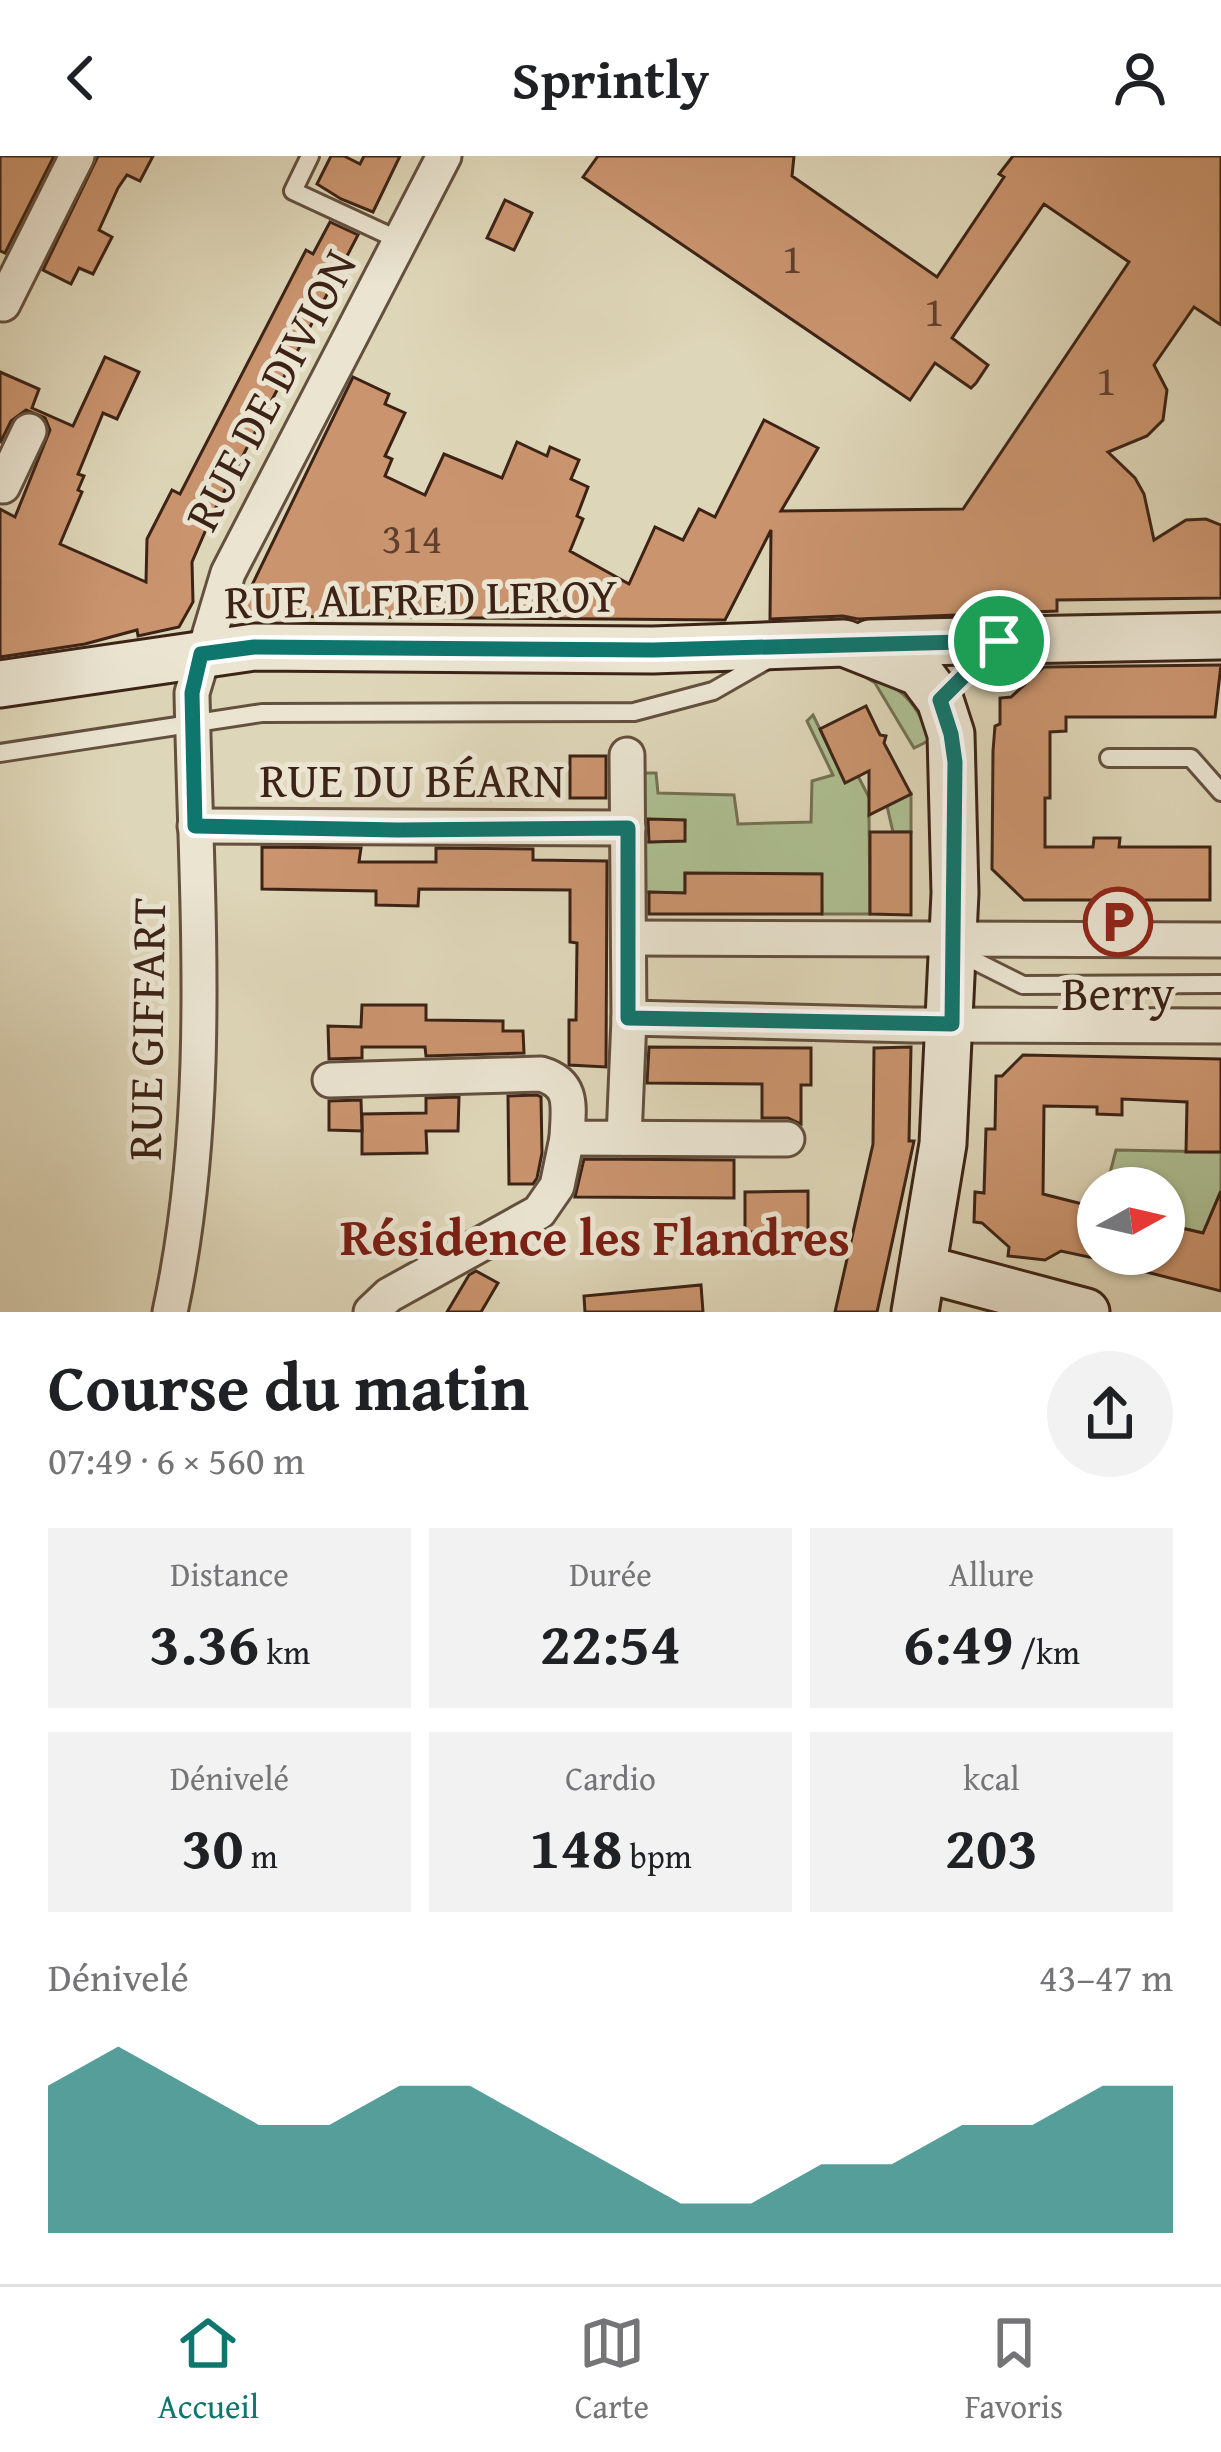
<!DOCTYPE html>
<html lang="fr">
<meta charset="utf-8">
<style>
:root{--surface:#fff;--page:#f2f2f2;--text:#202124;--muted:#757577;--line:#e0e0e0;--accent:#0f766e}
body{margin:0;font-family:"Gentium Book Plus",serif;background:var(--page);color:var(--text);height:100vh;display:flex;flex-direction:column;font-size:45px;white-space:nowrap}
*{box-sizing:border-box;margin:0}
p{font-size:39px;color:var(--muted)}
.icon{flex:none;width:66px;height:66px;fill:none;stroke:currentColor;stroke-width:2;stroke-linecap:round;stroke-linejoin:round}
.map{position:relative;height:1156px;overflow:hidden}
.sheet{display:flex;flex-direction:column;background:var(--surface);flex:1}
.sheet>*{flex:none}
.needle{width:78px;rotate:82deg}
.controls{position:absolute;left:1077px;top:1011px;display:grid;gap:24px}
.controls a{display:grid;place-items:center;width:108px;height:108px;border-radius:50%;background:var(--surface);box-shadow:0 3px 9px #0004;font-size:60px}
.pin{position:absolute;display:grid;place-items:center;width:102px;height:102px;color:#fff;margin:-51px;border:6px solid #fff;border-radius:50%;box-shadow:0 3px 12px #0007}
.round{display:grid;place-items:center;flex:none;width:126px;height:126px;border-radius:63px;background:var(--page)}
.head{display:flex;align-items:center;justify-content:space-between;height:204px;padding:0 48px}
h1{font-size:66px;font-weight:600;line-height:90px}
.metrics{display:grid;grid-template-columns:repeat(3,1fr);gap:18px;height:204px;padding:12px 48px}
.metrics div{display:grid;align-content:center;border-radius:0px;background:var(--page);text-align:center}
.metrics b{font-size:60px;font-weight:600}
.metrics small{font-size:33px;font-weight:400}
.metrics p{font-size:33px}
.chart{height:336px;padding:24px 48px}
.chart p{display:flex;justify-content:space-between}
.chart svg{width:100%;height:216px;margin-top:12px;fill:var(--accent);opacity:.7}
header{display:flex;justify-content:space-between;align-items:center;height:156px;padding:0 48px;background:var(--surface);font-size:54px;font-weight:600}
.menu{display:flex;justify-content:space-around;align-items:center;height:168px;border-top:3px solid var(--line);background:var(--surface);font-size:33px;color:var(--muted)}
.menu a{display:grid;justify-items:center;gap:6px}
.menu .current{color:var(--accent)}
.map>svg:first-child{display:block}
.green{fill:#adbf92;stroke:#747154;stroke-width:3}
.building{fill:#ca946e;stroke:#3c2316;stroke-width:3}
.lines{fill:none;stroke-linecap:round;stroke-linejoin:round}
.lane-casing{stroke:#64503e;stroke-width:22}
.street-casing{stroke:#64503e;stroke-width:39}
.secondary-casing{stroke:#3c2316;stroke-width:51}
.lane{stroke:#eae4d1;stroke-width:16}
.street{stroke:#eae4d1;stroke-width:33}
.secondary{stroke:#eae4d1;stroke-width:45}
.route-casing{stroke:#fff;stroke-width:24}
.route{stroke:#0f766e;stroke-width:15}
.labels{text-anchor:middle;stroke-width:10;stroke-linejoin:round;paint-order:stroke}
.number-label{font-size:42px;fill:#603f2c}
.street-label{font-size:48px;fill:#3c2316;stroke:#eae4d1}
.poi-label{font-size:48px;fill:#3c2316;stroke:#eae4d1}
.neighbourhood-label{font-size:51px;font-weight:bold;fill:#7a1f14;stroke:#eae4d1}
</style>
<header><svg class="icon" aria-label="back" viewBox="0 0 24 24"><path d="M15 5l-7 7 7 7"/></svg>Sprintly<svg class="icon" aria-label="person" viewBox="0 0 24 24"><circle cx="12" cy="8" r="4"/><path d="M4 21q1-7 8-7t8 7"/></svg></header>
<div class="map">
<svg width="1221" height="1156" viewBox="0 0 1221 1156">
<rect width="100%" height="100%" fill="#ded6b8"/>
<filter id="stains"><feTurbulence type="fractalNoise" baseFrequency=".00167" numOctaves="4"/><feColorMatrix values="0 0 0 0 .2 0 0 0 0 .09 0 0 0 0 .02 0 0 0 .5 -.17"/></filter>
<radialGradient id="worn" r=".72"><stop offset=".6" stop-color="#630" stop-opacity="0"/><stop offset="1" stop-color="#630" stop-opacity=".3"/></radialGradient>
<g class="green">
<path d="M855,515C902,531 910,538 932,583L914,592L875,527Z"/>
<polygon points="813,559 845,625 858,620 876,655 869,659 870,758 822,758 821,718 685,718 685,737 642,736 643,686 684,685 685,665 643,663 644,617 656,617 658,637 734,639 738,668 811,666 812,625 833,619 807,565"/>
<polygon points="911,638 911,676 893,676 887,650"/>
<polygon points="1116,994 1221,996 1221,1034 1203,1077 1164,1068 1164,1032 1106,1032"/>
</g>
<g class="building">
<polygon points="0,0 54,0 5,97 0,95"/>
<polygon points="98,0 153,0 140,25 127,19 118,32 99,74 112,81 93,118 79,112 71,128 43,114"/>
<polygon points="331,0 344,0 360,8 364,0 400,0 373,56 341,43 317,28"/>
<polygon points="598,0 794,0 792,20 937,121 1004,21 999,18 1013,0 1221,0 1221,169 1194,151 1154,209 1167,234 1163,264 1147,280 1108,296 1135,322 1144,338 1154,384 1186,364 1206,363 1221,369 1221,442 1057,444 1057,455 858,463 843,460 770,463 771,374 725,464 237,460 353,221 389,238 385,248 405,257 385,300 392,303 385,320 425,339 444,298 502,322 517,286 547,300 550,291 579,304 571,323 588,331 577,360 583,363 570,395 629,428 655,371 683,384 699,353 715,361 764,264 818,292 781,355 963,353 1129,106 1044,48 952,182 988,209 976,227 971,232 935,207 910,244 583,21"/>
<polygon points="505,44 532,57 514,94 487,82"/>
<polygon points="330,66 358,79 214,355 192,406 193,446 179,471 138,480 137,474 85,488 0,501 0,353 15,361 50,274 45,262 26,254 11,265 0,287 0,216 39,233 32,252 73,270 105,201 139,216 117,263 103,257 78,318 84,320 78,334 82,336 60,388 146,426 147,383 172,334 180,338 306,94 313,98"/>
<polygon points="1221,509 1215,561 1066,561 1066,575 1050,576 1050,642 1045,642 1045,691 1093,691 1094,682 1120,682 1119,691 1210,691 1210,744 1024,744 992,713 993,595 995,570 1000,568 1000,542 1011,541 1044,511"/>
<polygon points="866,550 880,579 886,580 884,587 911,638 869,659 869,615 845,627 820,573"/>
<rect x="570" y="600" width="36" height="42"/>
<polygon points="648,663 685,664 685,685 649,686"/>
<polygon points="870,676 911,676 911,759 870,758"/>
<polygon points="262,691 361,692 359,706 436,706 436,692 533,693 533,704 607,705 606,911 569,909 569,864 576,864 577,787 570,786 570,734 419,733 418,750 376,749 376,735 262,733"/>
<polygon points="685,717 822,718 822,758 649,758 649,736 685,737"/>
<polygon points="362,849 426,849 426,864 503,865 503,875 523,875 524,897 426,900 425,891 362,891 362,902 329,903 328,870 361,871"/>
<polygon points="649,891 811,892 811,929 801,929 801,968 788,962 762,962 762,928 647,927"/>
<polygon points="911,891 909,985 914,985 877,1156 835,1156 873,988 874,892"/>
<polygon points="1023,899 1221,903 1221,996 1186,996 1187,946 1122,943 1122,959 1097,958 1097,951 1044,950 1043,1038 1098,1052 1098,1103 1061,1095 1045,1104 1008,1100 1009,1091 982,1067 974,1066 975,1036 984,1037 986,973 995,973 996,920 1002,920"/>
<polygon points="537,939 541,941 542,997 537,1022 533,1028 509,1028 508,940"/>
<polygon points="459,941 458,975 426,975 427,997 362,998 362,958 426,957 426,942"/>
<polygon points="361,944 362,975 329,974 329,945"/>
<polygon points="584,1003 734,1004 734,1042 575,1041"/>
<polygon points="808,1035 808,1076 745,1076 745,1036"/>
<polygon points="1221,1035 1221,1135 1107,1106 1108,1098 1164,1098 1164,1068 1203,1077"/>
<polygon points="476,1115 498,1127 481,1156 447,1156 469,1119"/>
<polygon points="701,1129 703,1156 585,1156 584,1140"/>
</g>
<g class="lines">
<defs>
<g id="lane">
<polyline points="310,0 293,35 401,85"/>
<polyline points="0,597 262,557 634,556 713,535 769,503"/>
<polyline points="1109,602 1191,602 1221,636"/>
<polyline points="962,792 973,804 1023,829 1221,828"/>
</g>
<g id="street">
<polyline points="3,148 77,0"/>
<polyline points="0,329 3,330 29,275"/>
<polyline points="195,670 628,672"/>
<polyline points="629,782 1221,784"/>
<polyline points="629,862 913,869 1221,870"/>
<path d="M330,924L541,918C575,928 568,952 567,982L787,983"/>
<polyline points="624,982 629,862 627,599"/>
<path d="M170,1156C214,952 196,744 192,537L228,417L444,0"/>
<polyline points="371,1156 389,1139 539,1056 557,1030 567,982"/>
</g>
<g id="secondary">
<polyline points="870,487 1221,480"/>
<polyline points="0,528 254,491 653,494 844,487 920,517 940,544 951,578 955,737 943,988 915,1156"/>
<polyline points="925,1113 1086,1156"/>
</g>
</defs>
<use href="#lane" class="lane-casing"/>
<use href="#street" class="street-casing"/>
<use href="#secondary" class="secondary-casing"/>
<use href="#lane" class="lane"/>
<use href="#street" class="street"/>
<use href="#secondary" class="secondary"/>
</g>
<g class="lines">
<defs>
<polygon id="route" points="999,485 940,544 951,578 955,606 952,868 628,862 628,672 398,674 195,670 192,537 201,498 254,491 653,494"/>
</defs>
<use href="#route" class="route-casing"/>
<use href="#route" class="route"/>
</g>
<defs>
<symbol id="parking-ring" viewBox="-11 -11 22 22"><circle r="9.5" fill="#eae4d1" stroke="#8f2418" stroke-width="1.5"/><path d="M-3.5-5.5H1a3.5 3.5 0 0 1 0 7H-1V5.5H-3.5ZM-1-3.4V-.6H.8a1.4 1.4 0 0 0 0-2.8Z" fill="#8f2418"/></symbol>
</defs>
<g fill-rule="evenodd">
<use href="#parking-ring" x="1080" y="728" width="76" height="76"/>
</g>
<g class="labels">
<g class="number-label">
<text x="792" y="117">1</text>
<text x="934" y="170">1</text>
<text x="1106" y="239">1</text>
<text x="412" y="397">314</text>
</g>
<g class="street-label">
<text transform="translate(270 234) rotate(-62)" y="17">RUE DE DIVION</text>
<text transform="translate(421 442) rotate(-1)" y="17">RUE ALFRED LEROY</text>
<text x="412" y="641">RUE DU BÉARN</text>
<text transform="translate(146 873) rotate(-89)" y="17">RUE GIFFART</text>
</g>
<g class="poi-label">
<text x="1118" y="854">Berry</text>
</g>
<g class="neighbourhood-label">
<text x="595" y="1099">Résidence les Flandres</text>
</g>
</g>
<rect width="100%" height="100%" filter="url(#stains)"/>
<rect width="100%" height="100%" fill="url(#worn)"/>
</svg>
<div class="controls">
<a><svg class="needle" viewBox="-14 -14 28 28"><path d="M0-13l5 13h-10z" fill="#e53935"/><path d="M0 13l5-13h-10z" fill="#757577"/></svg></a>
</div>
<div class="pin" style="left:999px;top:485px;background:#1e9e55"><svg class="icon" aria-label="arrive" viewBox="0 0 24 24"><path d="M6 21V4h12l-3 4 3 4H6"/></svg></div>
</div>
<section class="sheet">
<div class="head"><div><h1>Course du matin</h1><p>07:49 · 6 × 560 m</p></div><a class="round"><svg class="icon" aria-label="share" viewBox="0 0 24 24"><path d="M12 15V3M7 8l5-5 5 5M5 13v7h14v-7"/></svg></a></div>
<div class="metrics">
<div><p>Distance</p><b>3.36<small> km</small></b></div>
<div><p>Durée</p><b>22:54</b></div>
<div><p>Allure</p><b>6:49<small> /km</small></b></div>
</div>
<div class="metrics">
<div><p>Dénivelé</p><b>30<small> m</small></b></div>
<div><p>Cardio</p><b>148<small> bpm</small></b></div>
<div><p>kcal</p><b>203</b></div>
</div>
<div class="chart"><p><span>Dénivelé</span>43–47 m</p>
<svg viewBox="0 0 160 44" preserveAspectRatio="none"><path d="M0 44V14L10 6L20 14L30 22L40 22L50 14L60 14L70 22L80 30L90 38L100 38L110 30L120 30L130 22L140 22L150 14L160 14V44z"/></svg>
</div>
</section>
<nav class="menu">
<a class="current"><svg class="icon" aria-label="home" viewBox="0 0 24 24"><path d="M3 11l9-7 9 7M6 9v11h12V9"/></svg>Accueil</a>
<a><svg class="icon" aria-label="map" viewBox="0 0 24 24"><path d="M3 6l6-2 6 2 6-2v14l-6 2-6-2-6 2zM9 4v14M15 6v14"/></svg>Carte</a>
<a><svg class="icon" aria-label="saved" viewBox="0 0 24 24"><path d="M7 4h10v16l-5-4-5 4z"/></svg>Favoris</a>
</nav>
